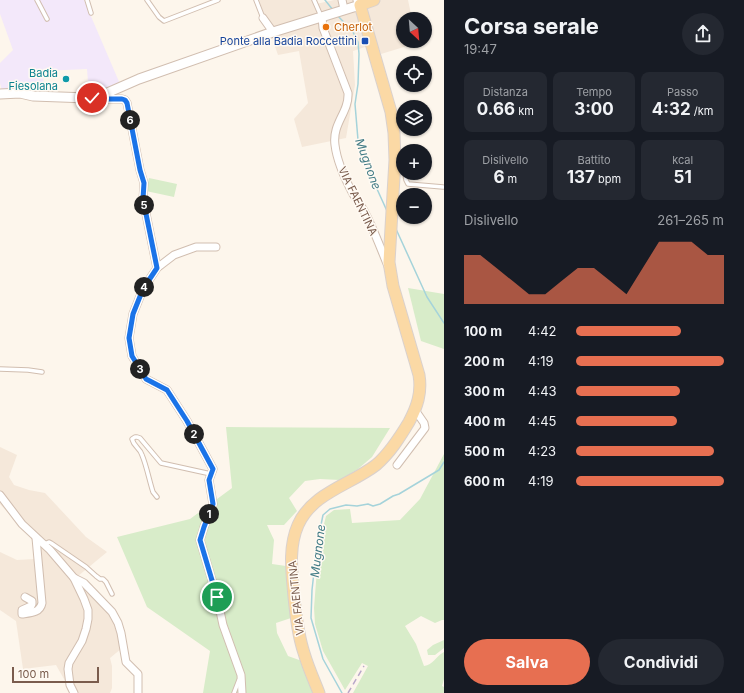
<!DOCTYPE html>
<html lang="it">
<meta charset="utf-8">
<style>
:root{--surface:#171b24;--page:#242831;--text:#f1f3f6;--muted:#9ea1a6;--accent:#e76f51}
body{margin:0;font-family:Inter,sans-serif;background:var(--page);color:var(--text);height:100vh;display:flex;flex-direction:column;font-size:15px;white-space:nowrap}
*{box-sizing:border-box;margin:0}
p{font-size:13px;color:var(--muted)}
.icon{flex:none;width:22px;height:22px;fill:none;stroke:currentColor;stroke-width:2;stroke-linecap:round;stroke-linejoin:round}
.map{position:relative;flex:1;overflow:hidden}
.sheet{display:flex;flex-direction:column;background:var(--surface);width:300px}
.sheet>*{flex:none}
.needle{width:26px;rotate:154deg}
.fabs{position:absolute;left:396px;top:12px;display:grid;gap:8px}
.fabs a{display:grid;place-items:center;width:36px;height:36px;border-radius:50%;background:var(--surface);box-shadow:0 1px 3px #0004;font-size:20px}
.scale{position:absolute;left:12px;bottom:10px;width:87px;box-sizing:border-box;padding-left:4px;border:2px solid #7a5c4d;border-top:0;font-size:11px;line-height:14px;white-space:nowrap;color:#7a5c4d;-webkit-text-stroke:3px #fffaf3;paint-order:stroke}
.pin{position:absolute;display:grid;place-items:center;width:34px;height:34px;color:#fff;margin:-17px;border:2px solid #fff;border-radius:50%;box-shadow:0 1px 4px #0007}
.km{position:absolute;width:20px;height:20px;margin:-10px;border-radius:50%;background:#222;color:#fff;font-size:11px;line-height:20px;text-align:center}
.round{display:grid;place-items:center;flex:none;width:42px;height:42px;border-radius:21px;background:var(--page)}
.summary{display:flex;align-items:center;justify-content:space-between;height:68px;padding:0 20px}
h1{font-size:22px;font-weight:700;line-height:30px}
.figures{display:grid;grid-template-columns:repeat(3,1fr);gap:6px;height:68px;padding:4px 20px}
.figures div{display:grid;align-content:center;border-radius:8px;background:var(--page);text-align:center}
.figures b{font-size:17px;font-weight:700}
.figures small{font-size:11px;font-weight:400}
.figures p{font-size:11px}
.chart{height:112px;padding:8px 20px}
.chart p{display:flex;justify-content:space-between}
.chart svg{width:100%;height:72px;margin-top:4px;fill:var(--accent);opacity:.7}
.cta{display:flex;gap:8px;margin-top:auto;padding:8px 20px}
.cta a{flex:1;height:46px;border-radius:24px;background:var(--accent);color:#fff;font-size:16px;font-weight:700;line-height:46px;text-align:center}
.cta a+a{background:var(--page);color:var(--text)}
ul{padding:0 20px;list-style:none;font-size:13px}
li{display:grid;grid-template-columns:64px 48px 1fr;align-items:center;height:30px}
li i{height:10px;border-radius:5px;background:var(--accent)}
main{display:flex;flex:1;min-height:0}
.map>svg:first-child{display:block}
.residential{fill:#f5e8da}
.education{fill:#f3e8fa}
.green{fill:#d8ecc9}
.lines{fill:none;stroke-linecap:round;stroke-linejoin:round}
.stream{stroke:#a5d3da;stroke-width:1.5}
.service-casing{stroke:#d1beb0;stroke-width:5.5}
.minor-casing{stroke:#d1beb0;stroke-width:9}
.tertiary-casing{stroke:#d1beb0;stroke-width:11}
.primary-casing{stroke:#dad1cd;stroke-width:13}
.service{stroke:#fff;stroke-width:3.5}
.minor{stroke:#fff;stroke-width:7}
.tertiary{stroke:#fff;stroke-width:9}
.primary{stroke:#fbd9a5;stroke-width:11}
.rail{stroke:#b9a8c9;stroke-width:1.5;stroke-dasharray:6 4;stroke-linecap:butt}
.route-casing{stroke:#fff;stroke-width:8}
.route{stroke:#1a73e8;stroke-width:5}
.food-dot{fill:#e8710a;stroke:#fffaf3;stroke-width:1.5}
.transit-dot{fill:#1a4fb4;stroke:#fffaf3;stroke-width:1.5}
.culture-dot{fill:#0f9aa8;stroke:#fffaf3;stroke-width:1.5}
.labels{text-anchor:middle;stroke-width:3;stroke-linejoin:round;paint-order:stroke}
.food-label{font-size:11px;fill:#c56008;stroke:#fffaf3;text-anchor:start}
.transit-label{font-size:11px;fill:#164399;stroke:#fffaf3;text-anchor:end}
.culture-label{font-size:11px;fill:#0d838f;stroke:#fffaf3;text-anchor:end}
.street-label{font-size:11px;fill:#7a5c4d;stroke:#fffaf3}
.water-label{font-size:12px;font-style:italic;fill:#437c86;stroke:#fffaf3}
</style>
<main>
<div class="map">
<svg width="444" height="693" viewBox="0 0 444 693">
<rect width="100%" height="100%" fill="#fdf6ec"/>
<g class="residential">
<polygon points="259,0 313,0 316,4 334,0 408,0 412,19 403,19 403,41 416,41 417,43 381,54 377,43 353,51 355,85 346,138 302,147 294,119 308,103 299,51 278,55"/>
<polygon points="0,447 17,455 9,477 14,485 29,490 45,493 86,537 107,552 78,576 112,613 122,648 110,658 112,666 112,688 110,693 72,693 56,665 23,669 16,621 0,610 0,552 17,560 35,559 34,541 0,504"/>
</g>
<polygon class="education" points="0,0 84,0 120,84 89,96 87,69 43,71 44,92 2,91 0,83 0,63 13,50 0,14"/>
<g class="green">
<polygon points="149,178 177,184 174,197 146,191"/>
<polygon points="408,288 444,294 444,349 421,341"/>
<polygon points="226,427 390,428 372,457 358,469 340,480 320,479 305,481 289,498 297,511 284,525 267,525 274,540 272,564 286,566 291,618 276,623 277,633 288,656 302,661 316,693 203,693 210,651 147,607 117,537 190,519 232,488"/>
<path d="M444,454V620H442L435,623L421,616L405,626L416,644L424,666C433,665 436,656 444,652V679L442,686L444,687V693H353L368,666L362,663L345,690L323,651L315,624L314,608L318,556L324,524L326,516L334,510L350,509L352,523L400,520L420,499Z"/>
<polygon points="444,640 444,648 435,655 428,655 427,650 433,645"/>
</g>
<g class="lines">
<g class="stream">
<polyline points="325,0 333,10"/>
<polyline points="338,16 353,32 358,42 359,54 358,84 355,104 358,140 367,167 387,211"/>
<polyline points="396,229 427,297 444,323"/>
<polyline points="342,693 323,659 311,618 312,590 317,545 323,515 330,509 346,505 357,506 368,504 373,506 380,504 393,496 399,494 439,470 444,462"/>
</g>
<defs>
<g id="service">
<polyline points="37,0 47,19"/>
<polyline points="87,0 91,13"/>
<polyline points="147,0 159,17 164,21 218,0"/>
<polyline points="256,0 263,18"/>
<polyline points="314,0 321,16"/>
<polyline points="397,163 403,170"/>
<polyline points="405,173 406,180 408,184 443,187"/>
<polyline points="0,369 28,370 42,372"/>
<path d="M157,497L153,492C149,480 147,467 142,455C140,448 134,447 132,439L135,437H137L140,438L161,463L211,474"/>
<polyline points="44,544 49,542 51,543 86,567 96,576 100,579 103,579 106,582 112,594"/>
<polyline points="234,693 239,680"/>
</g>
<g id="minor">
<polyline points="342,0 344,9"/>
<path d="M322,17L323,28L348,93C349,113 332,123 335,145C337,162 345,179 353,194C356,199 360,204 363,209C373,227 380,247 388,266"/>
<polyline points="263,18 273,32"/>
<polyline points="98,97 106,99 122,99 125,100 127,103 140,170 144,183 143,199 157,268 143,289 133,314 129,338 132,356 146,379 167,390 187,421 213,469 209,480 213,504 204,527 200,540 217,597 223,625 241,675 242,693"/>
<polyline points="157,268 174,255 196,247 216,247"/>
<polyline points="397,465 425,428 424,423 415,410"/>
<polyline points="0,495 22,524 50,550 74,578 84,599 88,610 88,619 86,629 82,641 69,663 68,669 70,685 74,693"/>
<polyline points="74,578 84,583 112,612 118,623 121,633 126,662 138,674 138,693"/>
<path d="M25,597L32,601V604L31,606L22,610V614C30,613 40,613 42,603L36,538"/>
</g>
<polyline id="tertiary" points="0,94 20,93 33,96 88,98 98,97 139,79 273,32 360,5 358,0"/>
<path id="primary" d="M319,693C314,680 308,667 304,653C298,635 296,616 294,597C292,573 288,548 298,525C312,493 350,485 376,465C390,453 400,437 409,422C417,407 422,393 419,375L393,286L389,262L395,160L394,133L391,112L360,5L374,0"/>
</defs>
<use href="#service" class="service-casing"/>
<use href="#minor" class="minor-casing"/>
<use href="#tertiary" class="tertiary-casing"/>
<use href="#primary" class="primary-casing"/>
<use href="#service" class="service"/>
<use href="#minor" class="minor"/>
<use href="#tertiary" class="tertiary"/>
<use href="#primary" class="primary"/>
<polyline class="rail" points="348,693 364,666"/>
</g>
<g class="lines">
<defs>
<polyline id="route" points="92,98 98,97 106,99 122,99 125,100 127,103 140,170 144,183 143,199 157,268 143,289 133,314 129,338 132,356 146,379 167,390 187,421 213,469 209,480 213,504 204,527 200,540 217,597"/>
</defs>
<use href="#route" class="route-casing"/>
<use href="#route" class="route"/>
</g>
<circle class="food-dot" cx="326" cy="27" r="4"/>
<rect class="transit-dot" x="361" y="37" width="8" height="8" rx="2"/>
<circle class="culture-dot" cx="66" cy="79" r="4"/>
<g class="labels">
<g class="food-label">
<text x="334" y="31">Cherlot</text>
</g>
<g class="transit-label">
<text x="357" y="45">Ponte alla Badia Roccettini</text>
</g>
<g class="culture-label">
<text x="58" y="77">Badia<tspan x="58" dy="13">Fiesolana</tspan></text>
</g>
<g class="street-label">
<text transform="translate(358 201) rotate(64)" y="4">VIA FAENTINA</text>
<text transform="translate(296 598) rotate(-96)" y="4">VIA FAENTINA</text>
</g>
<g class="water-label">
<text transform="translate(368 164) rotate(70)" y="4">Mugnone</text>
<text transform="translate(318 551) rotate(-83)" y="4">Mugnone</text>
</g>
</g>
</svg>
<div class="fabs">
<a><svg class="needle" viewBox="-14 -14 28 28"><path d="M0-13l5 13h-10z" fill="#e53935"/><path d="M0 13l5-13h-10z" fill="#9ea1a6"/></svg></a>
<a><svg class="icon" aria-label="locate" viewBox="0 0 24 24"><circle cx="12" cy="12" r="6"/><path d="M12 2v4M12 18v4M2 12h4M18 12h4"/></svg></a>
<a><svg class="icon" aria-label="layers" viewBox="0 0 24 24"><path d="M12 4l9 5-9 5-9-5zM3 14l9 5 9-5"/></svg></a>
<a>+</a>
<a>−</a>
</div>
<div class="scale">100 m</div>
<div class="pin" style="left:217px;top:597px;background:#1e9e55"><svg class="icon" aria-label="arrive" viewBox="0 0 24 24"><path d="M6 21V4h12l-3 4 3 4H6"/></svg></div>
<div class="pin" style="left:92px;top:98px;background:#d93025"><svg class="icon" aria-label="check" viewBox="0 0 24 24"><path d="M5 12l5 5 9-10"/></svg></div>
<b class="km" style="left:209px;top:514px">1</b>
<b class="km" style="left:194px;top:434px">2</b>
<b class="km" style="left:140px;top:369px">3</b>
<b class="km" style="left:144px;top:287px">4</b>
<b class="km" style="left:144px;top:205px">5</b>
<b class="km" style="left:130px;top:120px">6</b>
</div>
<section class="sheet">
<div class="summary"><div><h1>Corsa serale</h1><p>19:47</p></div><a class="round"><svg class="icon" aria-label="share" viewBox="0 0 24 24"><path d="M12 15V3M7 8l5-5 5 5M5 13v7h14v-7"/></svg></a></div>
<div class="figures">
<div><p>Distanza</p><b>0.66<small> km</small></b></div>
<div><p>Tempo</p><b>3:00</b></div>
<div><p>Passo</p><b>4:32<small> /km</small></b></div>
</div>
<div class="figures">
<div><p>Dislivello</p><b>6<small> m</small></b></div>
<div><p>Battito</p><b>137<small> bpm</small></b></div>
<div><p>kcal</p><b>51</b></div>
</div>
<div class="chart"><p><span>Dislivello</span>261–265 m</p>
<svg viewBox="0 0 160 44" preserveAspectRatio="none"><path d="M0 44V14L10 14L20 22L30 30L40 38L50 38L60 30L70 22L80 22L90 30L100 38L110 22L120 6L130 6L140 6L150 14L160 14V44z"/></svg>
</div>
<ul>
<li><b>100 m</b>4:42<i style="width:71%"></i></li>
<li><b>200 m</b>4:19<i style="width:100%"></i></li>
<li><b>300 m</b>4:43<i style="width:70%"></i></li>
<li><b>400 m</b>4:45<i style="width:68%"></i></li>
<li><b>500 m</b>4:23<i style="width:93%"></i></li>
<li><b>600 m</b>4:19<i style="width:100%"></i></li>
</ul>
<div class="cta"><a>Salva</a><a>Condividi</a></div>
</section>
</main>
